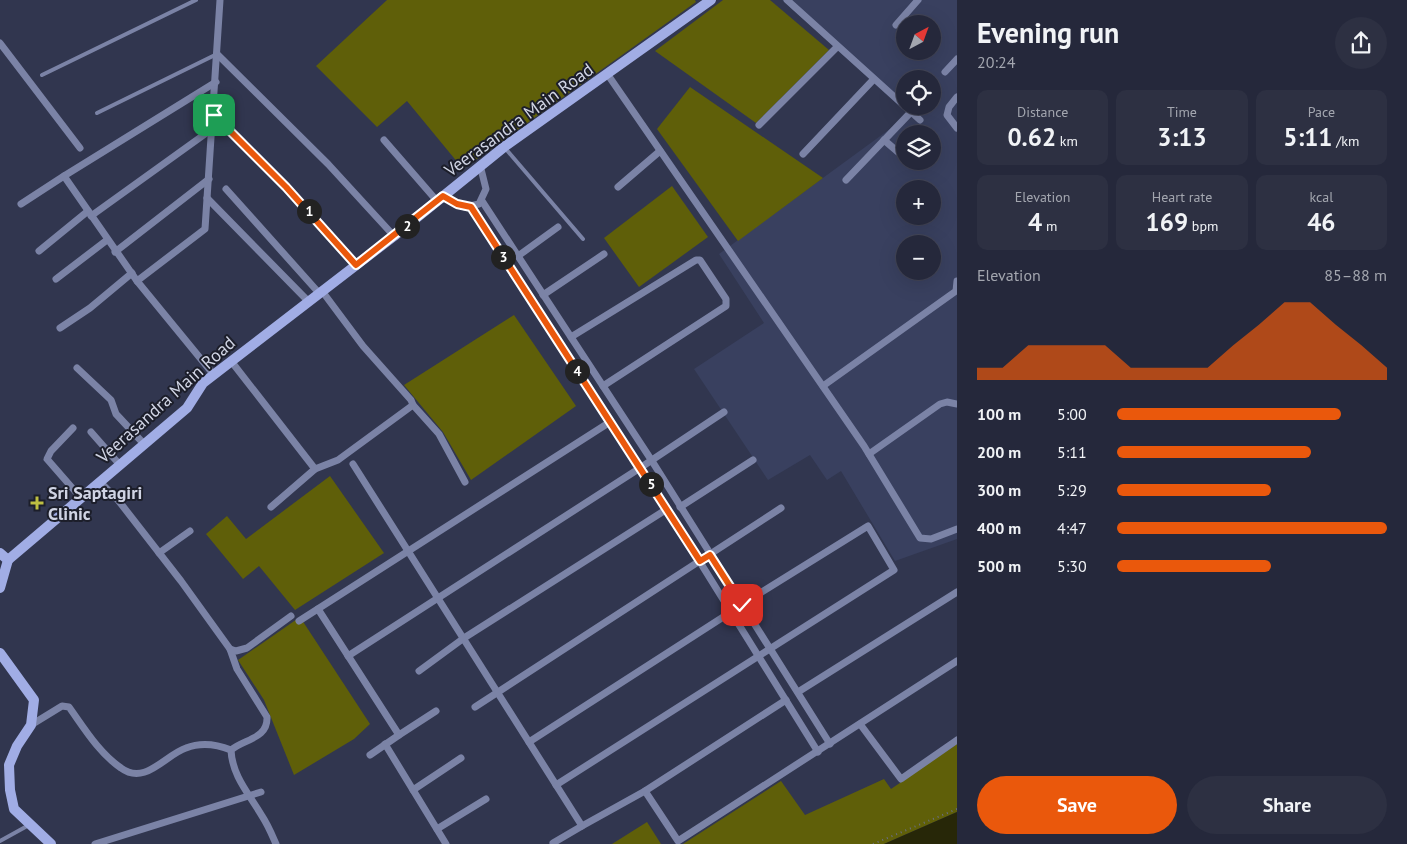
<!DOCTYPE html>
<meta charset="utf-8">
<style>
:root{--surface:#25283b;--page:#2d3042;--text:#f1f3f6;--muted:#a3a6af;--line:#424455;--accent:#ea580c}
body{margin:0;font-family:"PT Sans",sans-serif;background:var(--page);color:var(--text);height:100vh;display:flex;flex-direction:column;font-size:19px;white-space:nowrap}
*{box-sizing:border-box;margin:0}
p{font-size:16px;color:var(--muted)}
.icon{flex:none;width:28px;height:28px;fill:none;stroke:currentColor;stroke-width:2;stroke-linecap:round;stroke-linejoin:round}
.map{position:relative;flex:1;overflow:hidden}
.side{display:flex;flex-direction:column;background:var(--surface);width:450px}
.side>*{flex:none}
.needle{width:32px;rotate:41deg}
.tools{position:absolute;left:896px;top:15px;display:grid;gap:10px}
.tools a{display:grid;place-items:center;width:45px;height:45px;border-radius:50%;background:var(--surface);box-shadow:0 5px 20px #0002,0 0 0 1px var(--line);font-size:25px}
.pin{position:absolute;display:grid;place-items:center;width:42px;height:42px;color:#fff;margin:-21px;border-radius:10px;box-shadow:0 2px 8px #0006}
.km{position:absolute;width:25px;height:25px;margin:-12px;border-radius:50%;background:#222;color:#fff;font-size:14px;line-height:25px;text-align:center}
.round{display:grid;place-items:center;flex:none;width:52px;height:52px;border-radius:26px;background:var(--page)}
.overview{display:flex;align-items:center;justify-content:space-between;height:85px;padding:0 20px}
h1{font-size:28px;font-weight:600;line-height:38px}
.figures{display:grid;grid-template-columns:repeat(3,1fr);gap:8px;height:85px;padding:5px 20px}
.figures div{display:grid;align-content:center;border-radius:10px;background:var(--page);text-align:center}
.figures b{font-size:25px;font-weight:600}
.figures small{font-size:14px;font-weight:400}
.figures p{font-size:14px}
.chart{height:140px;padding:10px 20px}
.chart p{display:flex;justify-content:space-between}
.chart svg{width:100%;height:90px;margin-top:5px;fill:var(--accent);opacity:.7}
.action{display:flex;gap:10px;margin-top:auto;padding:10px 20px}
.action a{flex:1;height:58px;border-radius:30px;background:var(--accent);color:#fff;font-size:20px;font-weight:600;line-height:58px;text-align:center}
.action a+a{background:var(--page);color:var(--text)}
ul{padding:0 20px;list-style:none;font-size:16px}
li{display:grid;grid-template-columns:80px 60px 1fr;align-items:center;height:38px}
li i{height:12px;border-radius:6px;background:var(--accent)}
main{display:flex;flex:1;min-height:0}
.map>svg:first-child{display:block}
.built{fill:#39405f;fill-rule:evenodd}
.green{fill:#5f5f09}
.water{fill:#272708}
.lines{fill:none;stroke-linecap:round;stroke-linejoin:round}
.path{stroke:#6a6e84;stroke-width:2;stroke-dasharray:1 4;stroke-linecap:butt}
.lane{stroke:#7b83a6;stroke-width:4}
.street{stroke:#7b83a6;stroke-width:7}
.secondary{stroke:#a1ade5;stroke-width:10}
.route-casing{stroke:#fff;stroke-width:10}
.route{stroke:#ea580c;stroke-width:6}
.poi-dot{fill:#bebf42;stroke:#1c1e2a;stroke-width:2}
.labels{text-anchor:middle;stroke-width:4;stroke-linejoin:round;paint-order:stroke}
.street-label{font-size:18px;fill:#d0d4e4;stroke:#1c1e2a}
.poi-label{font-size:18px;font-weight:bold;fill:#d0d4e4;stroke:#1c1e2a;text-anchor:start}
</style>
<main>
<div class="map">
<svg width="957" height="844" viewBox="0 0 957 844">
<rect width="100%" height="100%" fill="#31364f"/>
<path class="built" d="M782,0H957V539L895,561L841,471L827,480L810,455L768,480L694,369L764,323L719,254L909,115ZM905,24H932V51H905ZM905,79H932V106H905ZM905,134H932V161H905ZM905,189H932V216H905ZM905,244H932V271H905Z"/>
<g class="green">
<polygon points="387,0 695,0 696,2 463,169 407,101 377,127 316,66"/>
<polygon points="723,0 770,0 829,50 756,123 655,51"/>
<polygon points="690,87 823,178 738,241 657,129"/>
<polygon points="672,186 708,237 639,287 604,238"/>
<polygon points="514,315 576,406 471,480 443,432 404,385"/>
<polygon points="330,476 384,553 295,610 259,566 243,579 206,534 227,516 246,539"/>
<polygon points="300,617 370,724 354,739 294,775 264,700 238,660"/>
<polygon points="957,744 957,812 884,844 683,844 781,781 805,815 884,779 891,789"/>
<polygon points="647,822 661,844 612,844"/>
</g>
<polygon class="water" points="957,812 957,844 884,844"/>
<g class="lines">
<polyline class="path" points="873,844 957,809"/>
<g class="lane">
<polyline points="42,75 196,0"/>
<polyline points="97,113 215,55"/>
<polyline points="505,148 583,239"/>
<polyline points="0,841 29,825"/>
</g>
<g class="street">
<polyline points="787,0 920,120"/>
<polyline points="896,25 918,0"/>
<polyline points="0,43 80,148"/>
<polyline points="217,54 328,164 394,236"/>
<polyline points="945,72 957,59"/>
<polyline points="608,75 864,446 920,538 931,539 957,529"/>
<polyline points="957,97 949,107 947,115 957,128"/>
<polyline points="214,115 287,187 356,265"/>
<polyline points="759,125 837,47"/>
<polyline points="384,140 437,201"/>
<polyline points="884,140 898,152"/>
<polyline points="803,154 873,80"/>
<polyline points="846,180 911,112"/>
<polyline points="618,187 660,151"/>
<polyline points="226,189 319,293"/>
<polyline points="443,196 465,207 479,204 486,189 480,165"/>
<polyline points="207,198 308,301"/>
<polyline points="482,201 652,461 830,744"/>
<polyline points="21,204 64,176"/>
<polyline points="471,207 667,509 818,752"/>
<polyline points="91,216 212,129"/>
<polyline points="39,251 88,211"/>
<polyline points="115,252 209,179"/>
<polyline points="518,256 558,227"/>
<polyline points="56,279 107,240"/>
<polyline points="137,281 205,229 220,0"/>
<polyline points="543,295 604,254"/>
<polyline points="60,328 90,308 132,273"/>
<polyline points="571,337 696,260 700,260 726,299 726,306 603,386"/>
<polyline points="231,361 315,469"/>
<polyline points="77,368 111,400 116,414 144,444"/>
<polyline points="214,375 137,281 64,176 216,82"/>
<polyline points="823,386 956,291 957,281"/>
<polyline points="413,405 439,434 465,482"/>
<polyline points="73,428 51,451 47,459 81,498"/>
<polyline points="91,432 120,465"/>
<polyline points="869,454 940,404 947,402 957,404"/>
<polyline points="353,464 582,826 645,791 678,841 957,661"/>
<polyline points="100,482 118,500 181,581 230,649 236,651 247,648 291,616"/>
<polyline points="271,507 315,469 338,460 413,405 411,400 363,346 322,291"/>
<polyline points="680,507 753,460"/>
<polyline points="159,553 190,531"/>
<polyline points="318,609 399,735 436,711"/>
<polyline points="299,621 610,422"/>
<path d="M230,649L237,669L267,717C268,739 244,739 231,750C232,776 250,795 262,816C268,825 272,835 276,844"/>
<polyline points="348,656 640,468 724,412"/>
<polyline points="419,671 464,638 667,509"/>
<polyline points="798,692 957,592"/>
<polyline points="475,707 781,508"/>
<polyline points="860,724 901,779 957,740"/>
<path d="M31,725L62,706L69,707C84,728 99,753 121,768C145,786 165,755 186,748C201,742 216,744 231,750"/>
<polyline points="529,742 731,612"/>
<polyline points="385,744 446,844"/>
<polyline points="370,755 399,735"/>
<polyline points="556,785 894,570 868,526 741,605"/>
<polyline points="413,790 461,758"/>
<polyline points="645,791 786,700"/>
<polyline points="437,829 486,799"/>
<polyline points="553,843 582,826"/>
<polyline points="95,844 261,792"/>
</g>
<g class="secondary">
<polyline points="0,553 8,560 0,588"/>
<polyline points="8,560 187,408 203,383 394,236 504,147 711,0"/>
<polyline points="0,653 34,700 31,725 17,746 9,765 10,790 14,809 51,844"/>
</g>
</g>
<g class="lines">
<defs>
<polyline id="route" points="214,115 286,187 356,265 443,196 457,204 471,207 700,561 710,555 742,605"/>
</defs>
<use href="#route" class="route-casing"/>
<use href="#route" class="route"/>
</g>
<path class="poi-dot" d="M34.5 495.5h5v5h5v5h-5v5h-5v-5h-5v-5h5z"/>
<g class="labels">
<g class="street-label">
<text transform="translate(519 120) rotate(-36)" y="6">Veerasandra Main Road</text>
<text transform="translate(166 400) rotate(-42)" y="6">Veerasandra Main Road</text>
</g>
<g class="poi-label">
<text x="48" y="499">Sri Saptagiri<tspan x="48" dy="21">Clinic</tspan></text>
</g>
</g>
</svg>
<div class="tools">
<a><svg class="needle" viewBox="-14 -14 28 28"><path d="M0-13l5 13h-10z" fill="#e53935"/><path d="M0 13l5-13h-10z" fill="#a3a6af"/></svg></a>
<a><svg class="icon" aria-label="locate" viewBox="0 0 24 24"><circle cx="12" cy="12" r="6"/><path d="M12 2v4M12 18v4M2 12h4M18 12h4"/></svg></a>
<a><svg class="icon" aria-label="layers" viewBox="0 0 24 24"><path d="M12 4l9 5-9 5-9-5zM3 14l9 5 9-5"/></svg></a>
<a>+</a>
<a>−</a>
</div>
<div class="pin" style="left:214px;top:115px;background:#1e9e55"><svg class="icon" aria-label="arrive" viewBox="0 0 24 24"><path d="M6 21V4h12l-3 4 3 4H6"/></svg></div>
<div class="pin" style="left:742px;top:605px;background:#d93025"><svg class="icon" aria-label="check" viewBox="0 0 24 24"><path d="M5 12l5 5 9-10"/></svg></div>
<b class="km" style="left:309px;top:211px">1</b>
<b class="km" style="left:407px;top:226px">2</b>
<b class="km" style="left:503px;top:257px">3</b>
<b class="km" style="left:577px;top:371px">4</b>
<b class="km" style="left:651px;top:484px">5</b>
</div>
<section class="side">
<div class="overview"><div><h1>Evening run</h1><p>20:24</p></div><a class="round"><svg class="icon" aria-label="share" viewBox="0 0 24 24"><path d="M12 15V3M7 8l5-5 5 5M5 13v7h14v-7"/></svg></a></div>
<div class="figures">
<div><p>Distance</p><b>0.62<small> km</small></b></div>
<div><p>Time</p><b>3:13</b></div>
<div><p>Pace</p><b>5:11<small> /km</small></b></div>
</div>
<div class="figures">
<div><p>Elevation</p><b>4<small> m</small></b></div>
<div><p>Heart rate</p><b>169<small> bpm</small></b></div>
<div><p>kcal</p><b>46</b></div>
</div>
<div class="chart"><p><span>Elevation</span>85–88 m</p>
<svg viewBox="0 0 160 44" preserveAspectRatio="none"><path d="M0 44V38L10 38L20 27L30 27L40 27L50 27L60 38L70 38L80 38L90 38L100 27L110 17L120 6L130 6L140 17L150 27L160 38V44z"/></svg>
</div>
<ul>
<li><b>100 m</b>5:00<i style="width:83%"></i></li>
<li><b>200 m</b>5:11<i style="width:72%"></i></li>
<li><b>300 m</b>5:29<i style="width:57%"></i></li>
<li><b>400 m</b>4:47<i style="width:100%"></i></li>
<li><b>500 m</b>5:30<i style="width:57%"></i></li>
</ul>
<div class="action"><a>Save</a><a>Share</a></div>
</section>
</main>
